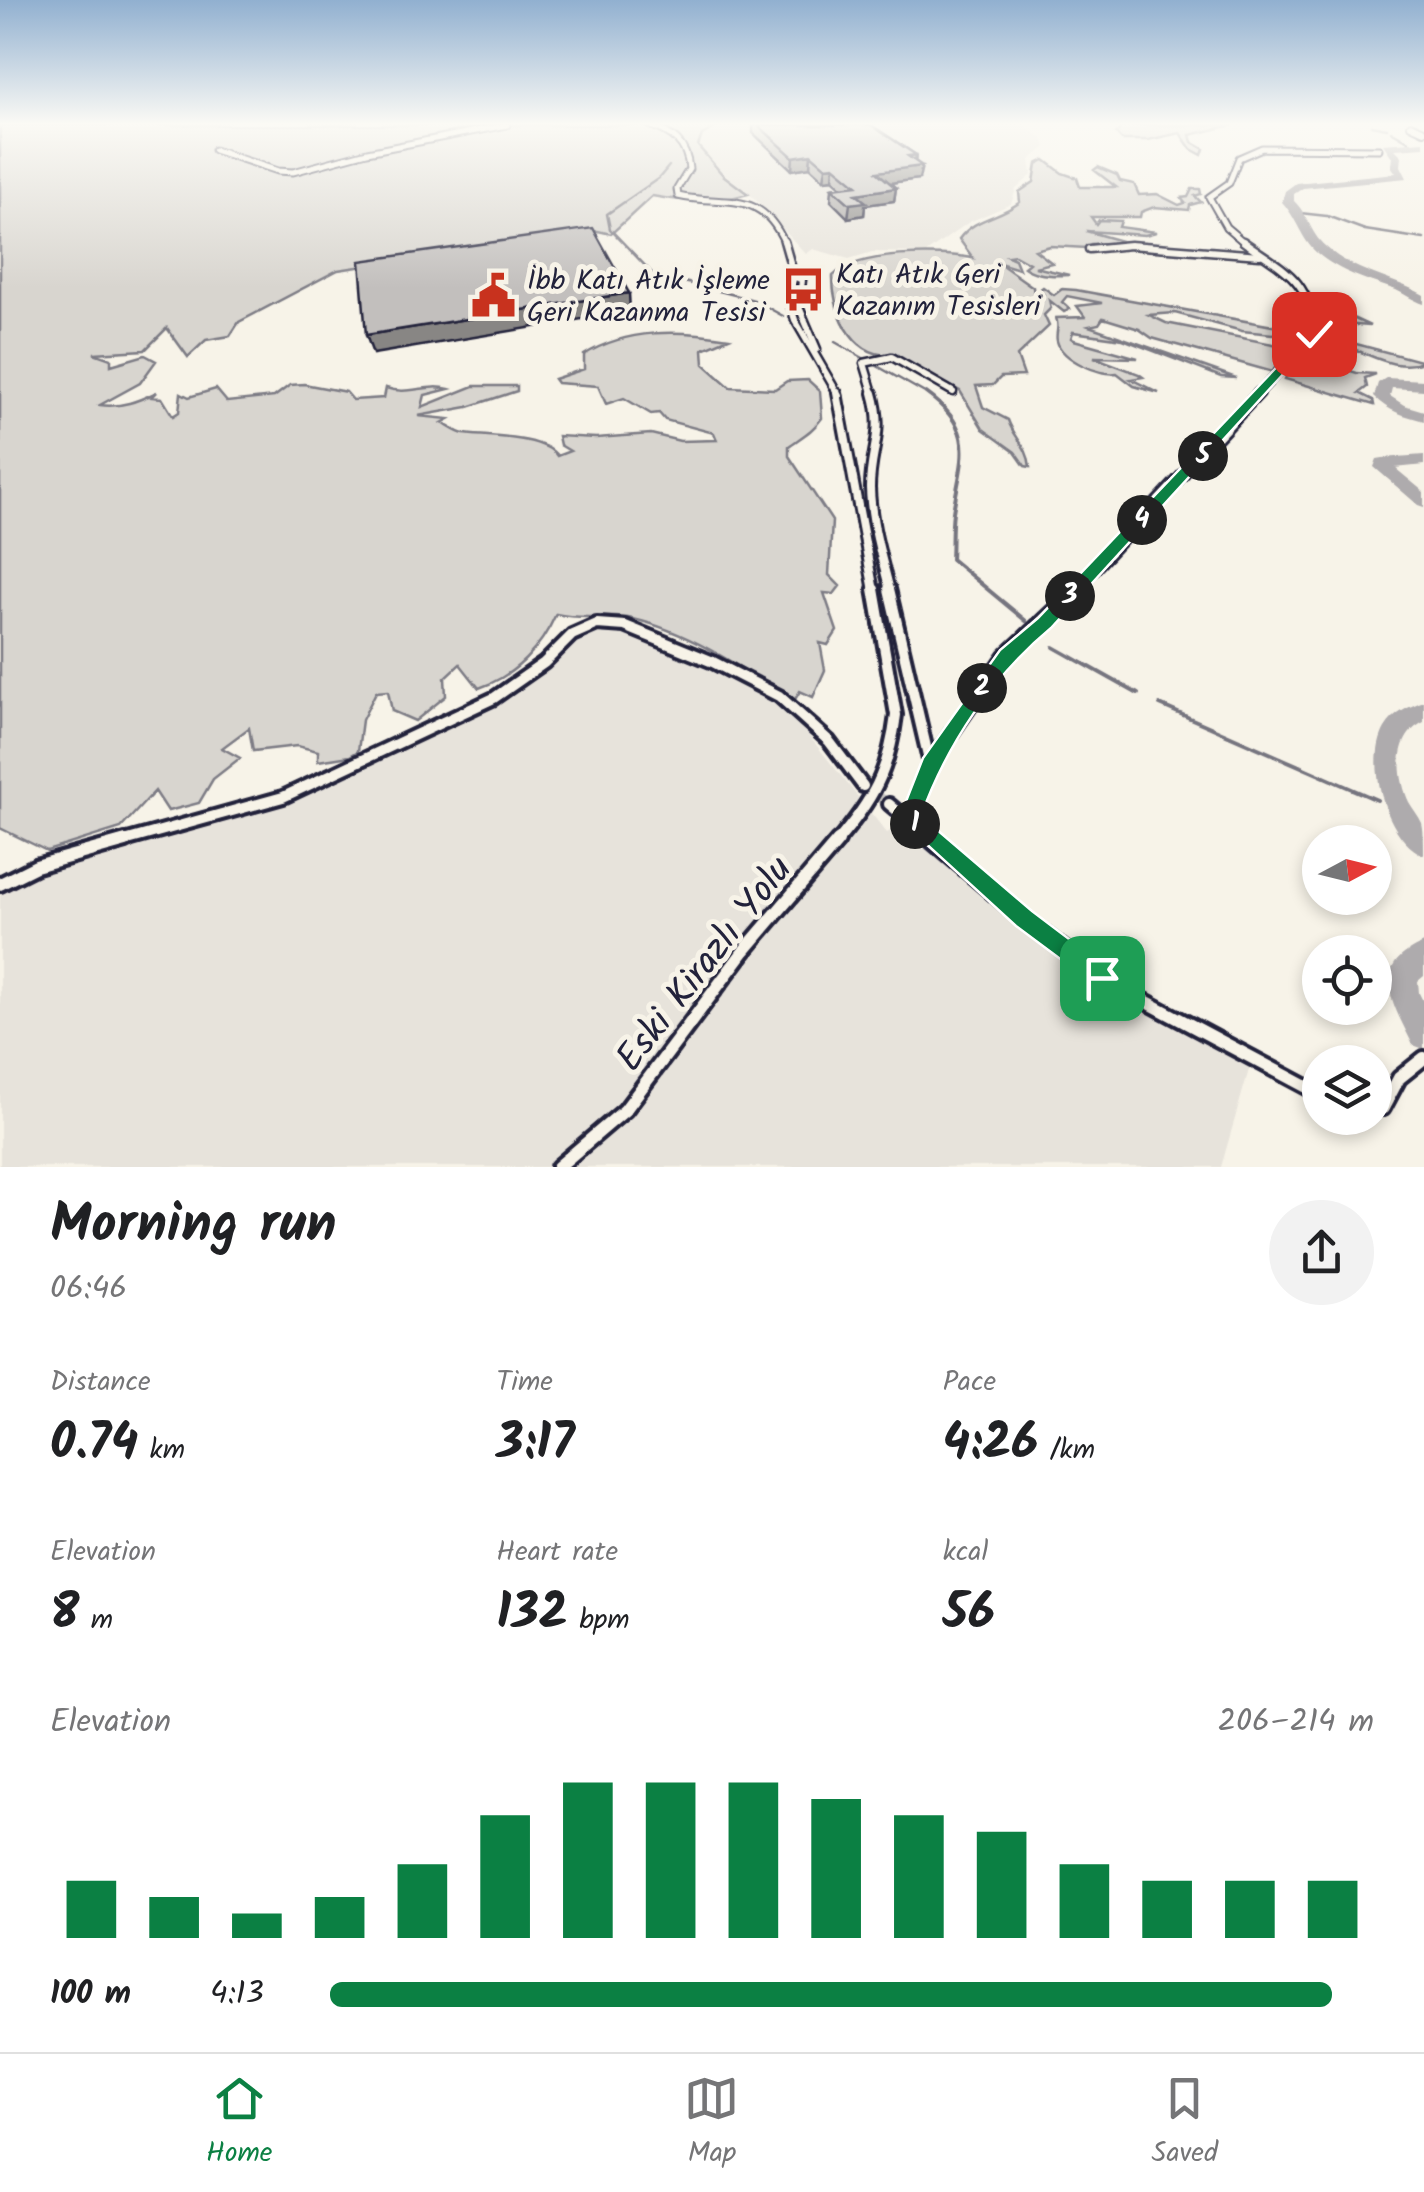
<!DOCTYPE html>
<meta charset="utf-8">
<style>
:root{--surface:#fff;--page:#f2f2f2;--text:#202124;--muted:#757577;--line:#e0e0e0;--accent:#0b8043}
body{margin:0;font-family:Kalam,sans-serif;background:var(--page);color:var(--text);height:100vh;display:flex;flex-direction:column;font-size:38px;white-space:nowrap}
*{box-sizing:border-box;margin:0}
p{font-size:32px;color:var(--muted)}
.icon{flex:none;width:55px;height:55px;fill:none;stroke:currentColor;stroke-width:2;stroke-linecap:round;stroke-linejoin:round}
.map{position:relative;height:1167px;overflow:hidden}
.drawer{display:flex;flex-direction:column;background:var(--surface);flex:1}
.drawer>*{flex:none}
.needle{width:65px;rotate:83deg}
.fabs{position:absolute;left:1302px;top:825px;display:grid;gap:20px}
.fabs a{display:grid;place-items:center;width:90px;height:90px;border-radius:50%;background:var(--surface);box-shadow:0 5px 15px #0003;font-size:50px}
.pin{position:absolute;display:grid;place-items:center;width:85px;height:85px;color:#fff;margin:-42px;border-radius:20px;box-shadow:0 5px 15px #0006}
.km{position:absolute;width:50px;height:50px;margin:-25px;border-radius:50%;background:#222;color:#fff;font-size:28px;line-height:50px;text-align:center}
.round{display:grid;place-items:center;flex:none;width:105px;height:105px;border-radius:52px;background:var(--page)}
.overview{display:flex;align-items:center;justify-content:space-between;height:170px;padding:0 50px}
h1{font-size:55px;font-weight:700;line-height:75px}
.figures{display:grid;grid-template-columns:repeat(3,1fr);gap:15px;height:170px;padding:10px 50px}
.figures div{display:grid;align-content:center}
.figures b{font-size:50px;font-weight:700}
.figures small{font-size:28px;font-weight:400}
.figures p{font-size:28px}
.chart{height:280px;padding:20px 50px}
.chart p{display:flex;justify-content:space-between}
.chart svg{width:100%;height:180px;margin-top:10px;stroke:var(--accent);stroke-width:6}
ul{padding:0 50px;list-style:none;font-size:32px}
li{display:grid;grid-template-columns:160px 120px 1fr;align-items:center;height:75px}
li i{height:25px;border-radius:12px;background:var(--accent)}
.dock{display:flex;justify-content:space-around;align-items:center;height:140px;border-top:2px solid var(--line);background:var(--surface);font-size:28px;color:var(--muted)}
.dock a{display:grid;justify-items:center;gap:5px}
.dock .current{color:var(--accent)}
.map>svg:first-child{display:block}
.built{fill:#e7e3db}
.green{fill:#d8d5cf;stroke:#7d7c85;stroke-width:2.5}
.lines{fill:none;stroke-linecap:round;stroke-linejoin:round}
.stream-far1{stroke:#76747f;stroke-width:2.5}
.stream{stroke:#76747f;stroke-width:4}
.river{fill:#aeabad;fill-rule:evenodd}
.minor-tunnel{stroke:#ccc9c5;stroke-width:10;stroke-dasharray:10 5;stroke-linecap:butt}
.minor-far4-casing{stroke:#22223b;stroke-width:9}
.minor-far3-casing{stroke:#22223b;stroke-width:11}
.minor-far2-casing{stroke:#22223b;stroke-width:14}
.minor-far1-casing{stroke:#22223b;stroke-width:18}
.minor-casing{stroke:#22223b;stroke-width:20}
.tertiary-casing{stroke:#22223b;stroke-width:10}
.minor-far4{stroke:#f7f3e8;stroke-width:5}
.minor-far3{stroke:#f7f3e8;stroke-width:6}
.minor-far2{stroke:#f7f3e8;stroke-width:8}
.minor-far1{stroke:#f7f3e8;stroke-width:10}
.minor{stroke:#f7f3e8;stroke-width:12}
.tertiary{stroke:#f7f3e8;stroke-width:6}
.wall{fill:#a7a4a3;stroke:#22223b;stroke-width:2.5}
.shaded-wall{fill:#888684;stroke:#22223b;stroke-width:2.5}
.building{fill:#c2bfbd;stroke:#22223b;stroke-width:2.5}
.route{fill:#0b8043;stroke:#fff;stroke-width:2.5}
.labels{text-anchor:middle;stroke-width:10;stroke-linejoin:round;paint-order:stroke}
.far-poi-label{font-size:28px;fill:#22223b;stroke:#f7f3e8;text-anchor:start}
.near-street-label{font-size:38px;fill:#22223b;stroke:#f7f3e8}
</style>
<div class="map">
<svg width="1424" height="1167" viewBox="0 0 1424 1167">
<rect width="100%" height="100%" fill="#f7f3e8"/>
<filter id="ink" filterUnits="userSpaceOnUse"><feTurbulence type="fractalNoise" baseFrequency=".01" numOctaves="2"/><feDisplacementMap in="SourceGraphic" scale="20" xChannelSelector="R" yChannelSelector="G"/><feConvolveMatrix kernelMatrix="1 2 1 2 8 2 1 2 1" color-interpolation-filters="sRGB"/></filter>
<g filter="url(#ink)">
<g class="built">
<polygon points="721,125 1024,125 1043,139 1046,147 1030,160 1032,175 1016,189 1011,204 969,222 926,253 872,252 849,259 813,249 806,254 754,198 707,159 698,146 702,135"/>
<polygon points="589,626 630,626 737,677 785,706 887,833 910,819 1102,978 1252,1059 1221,1167 0,1167 0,876 38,860 297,785 484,696 571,633"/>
</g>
<g class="green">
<path d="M0,125H721L702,135L698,146L723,175L748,194C715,203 685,202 652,196L611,234L598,231L338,270L239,322L230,336L206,340L188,357L167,328L145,350L94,353L111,359V365L145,355L156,361L140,383L100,405C121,408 138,401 157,392L152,397L162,398L173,416L179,412L181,393L189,397L216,389L227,402L274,397L290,385L304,384L346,392L353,400L384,398L386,388C408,396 427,383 449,389L425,395L422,407L474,386H517V391L468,407L418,416L449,419L442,423C448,426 457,433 464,434C487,437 544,436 557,456L570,451L560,445L558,436L596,438L651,434L680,441L717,440L714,433L665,420L659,413L651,414L624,398L606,404L598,386L557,383L554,379L584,369V355C627,328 680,330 729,338L703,349L704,364L730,387L775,389L787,381L808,380L820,391L822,418C813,431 801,437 789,446V456L832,521L829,575L840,586L834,594L824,593L837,631L828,645L820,643L825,670L813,697L800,691L794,701C747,671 688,631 633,619C609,613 585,621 556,614C541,648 515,676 479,688L460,664L445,678L446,696L415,721L392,711L388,691L376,692L362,720L358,751L350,756L318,761V751L297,746L253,751L249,728L222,748L240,758L213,779L199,803L168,811L155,791L121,828L47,851L0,828Z"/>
<polygon points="1123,125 1233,125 1190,135 1192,142 1204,149 1202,155 1191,149 1180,133 1148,140 1122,140 1116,134"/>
<path d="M1045,160L1062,173L1077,178L1080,187H1116L1094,170L1098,167L1117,175L1120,181L1134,184L1139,195L1157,194L1179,205L1185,203L1181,198L1188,197L1192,189H1200L1201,194L1195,196L1201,202L1190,205L1189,210L1154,207L1141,212L1140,217H1091L1096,224L1099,220L1121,221L1119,227L1156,232L1145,235L1086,231L1125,242L1091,244L1087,248L1050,246L1035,250L1052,263L1035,267L1069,275C1054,276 1036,276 1024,267L1029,263L1015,255L1008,256L1015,259L1019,269L999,263L1033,287L1034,297L1043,294L1039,290L1043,287L1054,295L1062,289L1076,290L1311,333L1305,337L1242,331L1175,313L1149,315L1166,323L1293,348L1280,357L1273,372L1152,338L1139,329L1103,318L1099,324L1089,326L1236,378L1221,377L1123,339L1073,332L1071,338L1074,340L1138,358L1094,357L1139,374L1143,377L1131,379L1159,393L1134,386L1117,373C1100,376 1062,360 1057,341C1055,333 1060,327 1056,318L1085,317L1077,306L1102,303L1067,296L1062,302L1070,309L1064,312L1049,300L1051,308L1044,315L1049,326L1017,356L1024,376L1001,377L993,385L976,386L983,407L1008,420C1014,438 1028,446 1030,467L1025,466L1015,452L983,429L960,391L889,355C850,355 832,308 833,276C857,251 941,252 973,258L959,239C975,217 1000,218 1020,202L1019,192L1034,182L1037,164Z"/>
<path d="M1344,314L1370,326L1343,324L1345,341L1424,362C1395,371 1374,356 1348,347C1336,343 1328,347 1319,337L1318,320Z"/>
<polygon points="1309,350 1322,353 1328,364 1357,373 1376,374 1365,378 1367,387 1359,393 1373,400 1374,405 1285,379 1291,364"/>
</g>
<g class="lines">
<g class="stream-far1">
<polyline points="1371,125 1387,128"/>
<polyline points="1391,131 1415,145"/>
<polyline points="669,166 659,178 607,214 610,229 653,274 754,300 783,316"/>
<polyline points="1300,213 1327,216 1365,230 1424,239"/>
<polyline points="835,342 930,396"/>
</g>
<g class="stream">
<path d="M926,393C979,431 961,459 953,512C951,527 952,543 951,559L1026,621"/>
<polyline points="1054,647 1138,694"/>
<polyline points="1160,705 1377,800"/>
</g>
<g class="river">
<path d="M1424,141V147L1395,149L1402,156L1401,166L1407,178L1303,188L1294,194V201C1308,214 1310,233 1325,246C1352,272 1392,277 1424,295V304C1414,301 1405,294 1396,290C1369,281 1339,272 1317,253C1301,239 1297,218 1282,202L1285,191L1296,183L1396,173L1391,166L1392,157L1383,144Z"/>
<path d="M1386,378L1424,380V390L1392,388L1390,396L1404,405L1424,411V421C1405,416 1388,411 1374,397L1378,383Z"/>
<polygon points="1424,455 1424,465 1395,468 1424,492 1424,507 1418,505 1374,467 1377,459 1383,458"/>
<path d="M1424,701V722C1394,736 1397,775 1409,802C1413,809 1419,816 1422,823C1424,831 1424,845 1424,855C1386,840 1365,763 1385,728C1394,713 1408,707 1424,701Z"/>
<path d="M1424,943V976L1418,981L1419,993L1424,1003V1049L1413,1045C1393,1004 1367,966 1424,943Z"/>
</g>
<polyline class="minor-tunnel" points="863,786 889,804"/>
<defs>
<g id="minor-far4">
<path d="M649,125C672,133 687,143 689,169L677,189L678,196C726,207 760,187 785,244"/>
<polyline points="214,150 278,171 293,172 367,152 507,125"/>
<polyline points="1246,244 1226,227 1209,197 1229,183 1239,158 1262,148 1379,149"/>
</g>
<g id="minor-far3">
<polyline points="784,241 794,276 802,280 799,307 817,349"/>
<path d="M1243,241C1284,270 1311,279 1314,334L1256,396"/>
<polyline points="1089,249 1130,245 1260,255"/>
<polyline points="794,276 788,298 795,320 839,396"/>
<polyline points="874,396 864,363 892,357 953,392"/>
</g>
<g id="minor-far2">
<polyline points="837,393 874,591"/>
<path d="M873,393C885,434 870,450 870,488C871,523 882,558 890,591"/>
<polyline points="1074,591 1259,393"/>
</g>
<g id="minor-far1">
<polyline points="889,589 930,764"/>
<polyline points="889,804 935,843"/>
<polyline points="910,819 930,764 1006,655 1076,589"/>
<polyline points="117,843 283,797 494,698 544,663 572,635 597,624 625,626 713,662 779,696 829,741 863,786"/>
<path d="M836,843C872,801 889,772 896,715L874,589"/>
</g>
<g id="minor">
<polyline points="932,841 1024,919 1102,978 1320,1094"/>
<polyline points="0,884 36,866 126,841"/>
<polyline points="1375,1108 1383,1108 1399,1078 1424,1058"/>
<polyline points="558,1167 625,1110 744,951 838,841"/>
</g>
<polyline id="tertiary" points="1411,125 1424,131"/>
</defs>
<use href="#minor-far4" class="minor-far4-casing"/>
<use href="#minor-far3" class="minor-far3-casing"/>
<use href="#minor-far2" class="minor-far2-casing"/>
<use href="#minor-far1" class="minor-far1-casing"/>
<use href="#minor" class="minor-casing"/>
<use href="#tertiary" class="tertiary-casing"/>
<use href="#minor-far4" class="minor-far4"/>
<use href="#minor-far3" class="minor-far3"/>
<use href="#minor-far2" class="minor-far2"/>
<use href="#minor-far1" class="minor-far1"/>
<use href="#minor" class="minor"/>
<use href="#tertiary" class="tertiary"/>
</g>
<polygon class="wall" points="753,125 871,125 916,155 915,161 919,179 890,183 896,188 894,201 865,205 864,215 848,218 831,201 832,188 842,187 833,179 824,180 810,167 792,170 753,133"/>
<g class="shaded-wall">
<polygon points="811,154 810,167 792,170 793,157"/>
<polygon points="916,155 914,167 922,166 919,179 875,185 877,172 908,156"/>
<polygon points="834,166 833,179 824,180 826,167"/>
<polygon points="896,188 894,201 865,205 864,215 848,218 850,204 856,194"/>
<polygon points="629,293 630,311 373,354 366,335"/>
</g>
<g class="building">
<polygon points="758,125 871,125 916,155 908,156 922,166 877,172 896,188 856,194 866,202 850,204 832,188 857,185 834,166 826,167 811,154 793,157"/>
<polygon points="593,228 629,293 366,335 360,261"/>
</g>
</g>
<linearGradient id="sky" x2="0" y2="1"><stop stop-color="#91b0d0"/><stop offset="0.43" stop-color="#fbfaf5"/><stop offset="1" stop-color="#fbfaf5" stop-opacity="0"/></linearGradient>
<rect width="1424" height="288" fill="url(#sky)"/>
<path class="route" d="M1310,332L1320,334L1051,628C992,677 947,744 921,816L1032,911L1110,970L1114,978L1110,987L1102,990L1016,926L899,819L923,758L1000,650L1038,618Z"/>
<defs>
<symbol id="bus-bare" viewBox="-9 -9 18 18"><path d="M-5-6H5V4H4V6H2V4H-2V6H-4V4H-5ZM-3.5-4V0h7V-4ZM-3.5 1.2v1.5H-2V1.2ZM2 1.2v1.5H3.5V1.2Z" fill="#c8321e" stroke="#f7f3e8" stroke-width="2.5" paint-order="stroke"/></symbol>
<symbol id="civic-bare" viewBox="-9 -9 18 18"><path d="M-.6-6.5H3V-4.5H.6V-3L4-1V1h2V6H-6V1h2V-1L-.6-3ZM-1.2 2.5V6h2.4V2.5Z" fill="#c8321e" stroke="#f7f3e8" stroke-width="2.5" paint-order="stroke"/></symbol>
</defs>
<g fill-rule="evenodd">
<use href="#bus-bare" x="772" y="258" width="63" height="63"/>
<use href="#civic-bare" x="462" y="264" width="63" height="63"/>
</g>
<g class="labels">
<g class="far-poi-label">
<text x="836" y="283">Katı Atık Geri<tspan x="836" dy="32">Kazanım Tesisleri</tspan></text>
<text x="527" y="289">İbb Katı Atık İşleme<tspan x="527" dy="32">Geri Kazanma Tesisi</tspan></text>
</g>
<g class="near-street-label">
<text transform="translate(703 963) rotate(-52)" y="13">Eski Kirazlı Yolu</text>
</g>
</g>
</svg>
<div class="fabs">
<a><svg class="needle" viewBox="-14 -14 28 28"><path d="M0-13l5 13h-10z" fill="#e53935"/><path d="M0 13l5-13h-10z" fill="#757577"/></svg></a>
<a><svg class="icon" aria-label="locate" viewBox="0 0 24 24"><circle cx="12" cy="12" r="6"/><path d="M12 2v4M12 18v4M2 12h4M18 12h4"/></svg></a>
<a><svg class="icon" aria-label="layers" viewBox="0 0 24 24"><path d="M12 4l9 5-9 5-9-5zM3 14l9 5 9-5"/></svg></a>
</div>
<div class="pin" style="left:1102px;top:978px;background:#1e9e55"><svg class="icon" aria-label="arrive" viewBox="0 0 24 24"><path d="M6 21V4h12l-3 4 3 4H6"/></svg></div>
<div class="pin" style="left:1314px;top:334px;background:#d93025"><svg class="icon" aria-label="check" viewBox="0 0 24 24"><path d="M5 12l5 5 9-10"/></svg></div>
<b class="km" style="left:915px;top:824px">1</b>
<b class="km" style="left:982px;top:688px">2</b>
<b class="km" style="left:1070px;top:596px">3</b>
<b class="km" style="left:1142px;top:520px">4</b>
<b class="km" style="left:1203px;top:456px">5</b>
</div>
<section class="drawer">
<div class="overview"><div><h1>Morning run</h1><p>06:46</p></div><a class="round"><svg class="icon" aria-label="share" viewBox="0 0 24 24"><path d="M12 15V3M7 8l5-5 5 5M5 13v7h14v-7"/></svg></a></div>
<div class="figures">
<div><p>Distance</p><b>0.74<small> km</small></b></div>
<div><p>Time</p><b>3:17</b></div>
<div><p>Pace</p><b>4:26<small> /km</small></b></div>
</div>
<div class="figures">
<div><p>Elevation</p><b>8<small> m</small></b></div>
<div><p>Heart rate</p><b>132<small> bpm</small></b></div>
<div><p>kcal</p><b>56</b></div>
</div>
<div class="chart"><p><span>Elevation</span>206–214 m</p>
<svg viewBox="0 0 160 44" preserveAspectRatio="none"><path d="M5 44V30M15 44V34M25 44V38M35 44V34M45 44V26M55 44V14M65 44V6M75 44V6M85 44V6M95 44V10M105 44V14M115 44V18M125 44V26M135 44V30M145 44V30M155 44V30"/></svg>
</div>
<ul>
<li><b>100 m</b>4:13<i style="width:96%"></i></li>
</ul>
</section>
<nav class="dock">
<a class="current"><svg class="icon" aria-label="home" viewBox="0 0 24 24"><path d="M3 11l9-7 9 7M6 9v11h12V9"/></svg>Home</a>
<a><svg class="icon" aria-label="map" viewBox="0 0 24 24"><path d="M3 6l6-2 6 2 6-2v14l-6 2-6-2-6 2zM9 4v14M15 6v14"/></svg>Map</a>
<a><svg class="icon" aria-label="saved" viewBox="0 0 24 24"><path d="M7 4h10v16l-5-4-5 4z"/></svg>Saved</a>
</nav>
